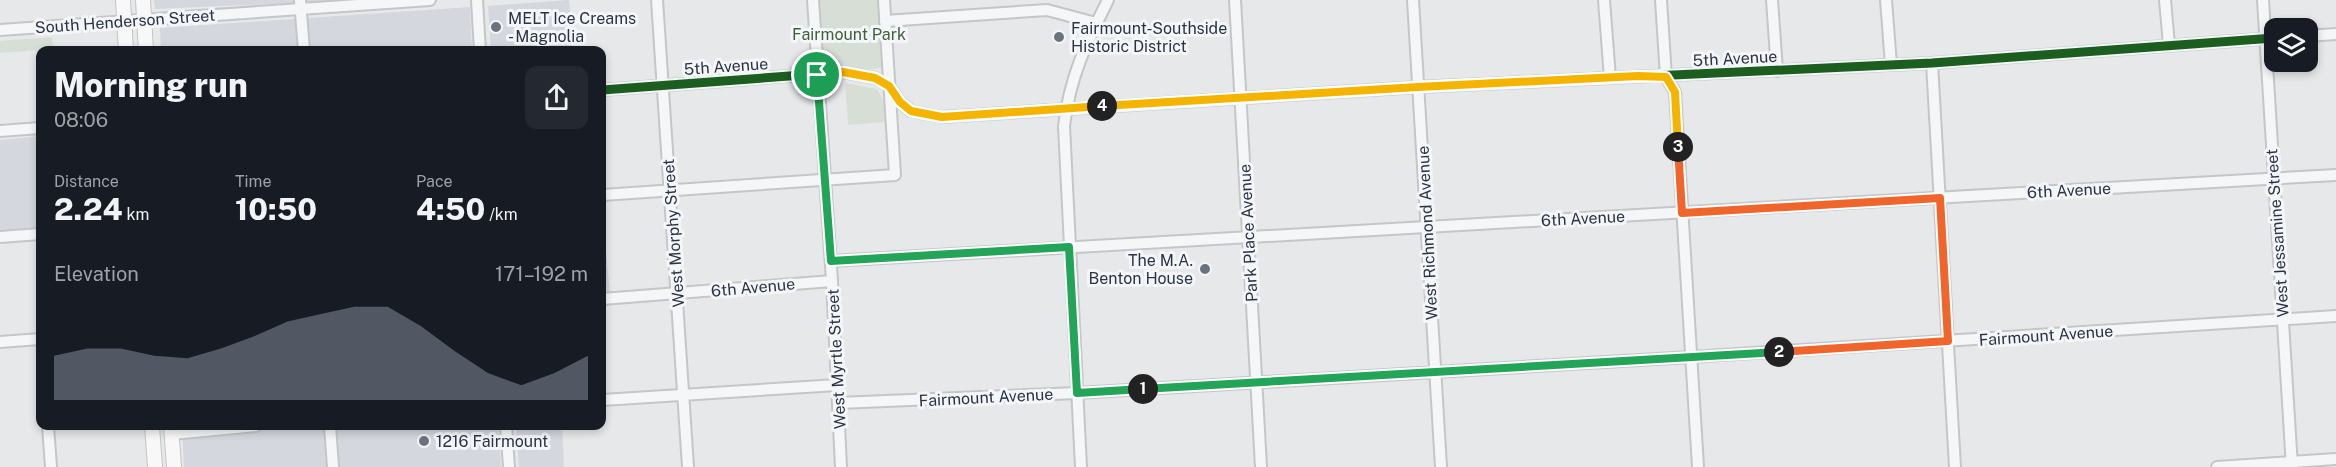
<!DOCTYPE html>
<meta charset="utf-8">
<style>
:root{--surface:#171b24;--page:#242831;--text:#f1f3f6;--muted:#9ea1a6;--accent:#6c737f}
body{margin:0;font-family:"Public Sans",sans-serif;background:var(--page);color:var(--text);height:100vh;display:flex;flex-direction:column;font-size:22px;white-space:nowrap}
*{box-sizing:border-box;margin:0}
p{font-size:20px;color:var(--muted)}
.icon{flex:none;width:33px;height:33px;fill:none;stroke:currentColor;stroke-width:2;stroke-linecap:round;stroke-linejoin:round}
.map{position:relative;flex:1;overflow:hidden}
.side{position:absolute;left:36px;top:46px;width:570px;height:384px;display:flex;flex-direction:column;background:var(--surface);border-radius:12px;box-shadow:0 3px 9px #0003}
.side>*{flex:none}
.fabs{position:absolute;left:2264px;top:18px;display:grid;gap:12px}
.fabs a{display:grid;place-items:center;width:54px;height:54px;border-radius:12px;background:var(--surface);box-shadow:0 3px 9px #0003;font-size:30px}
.pin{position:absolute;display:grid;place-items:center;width:51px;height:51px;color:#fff;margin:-26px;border:3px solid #fff;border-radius:50%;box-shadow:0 2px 6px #0007}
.km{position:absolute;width:30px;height:30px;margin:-15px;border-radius:50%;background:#222;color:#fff;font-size:16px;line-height:30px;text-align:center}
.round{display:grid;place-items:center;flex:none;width:63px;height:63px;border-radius:12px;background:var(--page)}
.head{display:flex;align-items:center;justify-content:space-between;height:102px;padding:0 18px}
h1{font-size:33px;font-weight:800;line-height:45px}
.metrics{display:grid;grid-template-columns:repeat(3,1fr);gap:9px;height:102px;padding:6px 18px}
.metrics div{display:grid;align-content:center}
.metrics b{font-size:30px;font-weight:800}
.metrics small{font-size:16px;font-weight:400}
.metrics p{font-size:16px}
.chart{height:168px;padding:12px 18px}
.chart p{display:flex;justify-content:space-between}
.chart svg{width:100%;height:108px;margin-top:6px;fill:var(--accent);opacity:.7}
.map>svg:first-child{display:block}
.built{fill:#d4d7dd}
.green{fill:#d6ded6}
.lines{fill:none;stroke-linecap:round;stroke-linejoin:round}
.minor-casing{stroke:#c4c6c8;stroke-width:14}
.major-casing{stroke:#c2c5c8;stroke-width:16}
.minor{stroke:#f5f6f7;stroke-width:10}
.major{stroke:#f8f8f8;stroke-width:14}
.cycleway-casing{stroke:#f4f6f9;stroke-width:13}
.cycleway{stroke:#1b5e20;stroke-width:9}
.split-1-casing{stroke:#fff;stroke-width:12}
.split-2-casing{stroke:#fff;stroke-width:12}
.split-3-casing{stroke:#fff;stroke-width:12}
.split-4-casing{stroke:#fff;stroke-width:12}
.split-5-casing{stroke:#fff;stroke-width:12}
.split-1{stroke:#22a559;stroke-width:8}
.split-2{stroke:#22a559;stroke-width:8}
.split-3{stroke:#f0652b;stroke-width:8}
.split-4{stroke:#f5b400;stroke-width:8}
.split-5{stroke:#f5b400;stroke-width:8}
.poi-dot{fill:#6c737f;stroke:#f4f6f9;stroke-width:2}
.labels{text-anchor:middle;stroke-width:6;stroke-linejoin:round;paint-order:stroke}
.poi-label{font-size:16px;fill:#2b3445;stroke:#f4f6f9;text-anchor:start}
.street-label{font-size:16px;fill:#2b3445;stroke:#f4f6f9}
.park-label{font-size:16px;fill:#3f6138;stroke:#f4f6f9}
</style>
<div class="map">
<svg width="2336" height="467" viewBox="0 0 2336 467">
<rect width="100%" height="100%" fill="#e6e8ea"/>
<g class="built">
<polygon points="154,0 362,0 155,9"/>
<polygon points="569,0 573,51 491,51 488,6"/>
<polygon points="470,7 472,51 161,51 160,28"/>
<polygon points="40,136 40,229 0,230 0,140"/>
<polygon points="602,250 606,250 610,294 602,295"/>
<polygon points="182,426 498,426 501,467 184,467"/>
<polygon points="516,426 562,426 564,467 519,467"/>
</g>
<g class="green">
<polygon points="816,0 878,0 883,68 821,72"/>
<polygon points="52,37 53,49 0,53 0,41"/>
<polygon points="845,83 877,89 884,102 885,122 848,125"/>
</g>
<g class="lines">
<defs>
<g id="minor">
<polyline points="300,0 304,51"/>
<polyline points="477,0 480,51"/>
<polyline points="657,0 688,467"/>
<polyline points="813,0 832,281 841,467"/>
<polyline points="1235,0 1261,467"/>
<polyline points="1413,0 1441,467"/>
<polyline points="1604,0 1610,78"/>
<polyline points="1661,0 1666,77 1675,92 1698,467"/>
<polyline points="1772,0 1777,71"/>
<polyline points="1886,0 1891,65"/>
<polyline points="2165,0 2169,45"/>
<polyline points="2263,0 2292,467"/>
<polyline points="885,21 1047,10 1096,23"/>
<polyline points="0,30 430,0"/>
<polyline points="2307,36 2336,34"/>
<polyline points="1932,63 1955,467"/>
<polyline points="602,90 843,72 875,78 889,86 900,102 911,111 942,117 1418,87 1932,63 2274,38"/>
<polyline points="0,131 40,128"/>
<polyline points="602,195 895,175 884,0"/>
<polyline points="0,237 40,234"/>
<polyline points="831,261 2336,175"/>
<polyline points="602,299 832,281"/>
<polyline points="0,342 40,339"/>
<polyline points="602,400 837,385"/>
<polyline points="838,403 1077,393 1691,357 2336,316"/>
<polyline points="48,426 51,467"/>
<polyline points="330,426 333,467"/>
<polyline points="506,426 509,467"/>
<polyline points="172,434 256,426"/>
<path d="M1081,467L1064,126C1070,76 1086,44 1108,0"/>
<polyline points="2217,467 2336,459"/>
</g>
<g id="major">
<polyline points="123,0 126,51"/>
<polyline points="143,0 146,51"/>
<polyline points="152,426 155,467"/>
<polyline points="171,426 174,467"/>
</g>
</defs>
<use href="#minor" class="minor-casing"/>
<use href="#major" class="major-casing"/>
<use href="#minor" class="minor"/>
<use href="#major" class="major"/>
<defs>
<polyline id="cycleway" points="602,90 843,72 875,78 889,86 900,102 911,111 942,117 1418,87 1932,63 2274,38"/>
</defs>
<use href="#cycleway" class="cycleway-casing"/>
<use href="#cycleway" class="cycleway"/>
</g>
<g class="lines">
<defs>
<polyline id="split-1" points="817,75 831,261 1069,247 1077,393 1143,389"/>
<polyline id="split-2" points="1143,389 1779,352"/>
<polyline id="split-3" points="1678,147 1682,213 1940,198 1948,341 1779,352"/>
<polyline id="split-4" points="1102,106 1418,87 1638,76 1666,77 1675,92 1678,147"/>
<polyline id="split-5" points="817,75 843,72 875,78 889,86 900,102 911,111 942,117 1102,106"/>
</defs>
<use href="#split-1" class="split-1-casing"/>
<use href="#split-2" class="split-2-casing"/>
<use href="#split-3" class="split-3-casing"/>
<use href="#split-4" class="split-4-casing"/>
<use href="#split-5" class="split-5-casing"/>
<use href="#split-1" class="split-1"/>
<use href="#split-2" class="split-2"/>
<use href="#split-3" class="split-3"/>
<use href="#split-4" class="split-4"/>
<use href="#split-5" class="split-5"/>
</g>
<g class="poi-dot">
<circle cx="496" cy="27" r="6"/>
<circle cx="1059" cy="37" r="6"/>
<circle cx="1205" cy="269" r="6"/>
<circle cx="424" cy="441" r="6"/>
</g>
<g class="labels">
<g class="poi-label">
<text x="508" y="24">MELT Ice Creams<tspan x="508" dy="18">- Magnolia</tspan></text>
<text x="1071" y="34">Fairmount-Southside<tspan x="1071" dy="18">Historic District</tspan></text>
<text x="1193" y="266" text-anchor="end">The M.A.<tspan x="1193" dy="18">Benton House</tspan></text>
<text x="436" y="447">1216 Fairmount</text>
</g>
<g class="street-label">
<text transform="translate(125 21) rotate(-4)" y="6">South Henderson Street</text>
<text transform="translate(1735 58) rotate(-3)" y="6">5th Avenue</text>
<text transform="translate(726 66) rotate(-4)" y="6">5th Avenue</text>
<text transform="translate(2069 190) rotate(-3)" y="6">6th Avenue</text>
<text transform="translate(1583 218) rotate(-3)" y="6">6th Avenue</text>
<text transform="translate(673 233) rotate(-94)" y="6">West Morphy Street</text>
<text transform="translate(1248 233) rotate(-93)" y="6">Park Place Avenue</text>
<text transform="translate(1427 233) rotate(-93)" y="6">West Richmond Avenue</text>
<text transform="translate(2277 233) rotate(-94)" y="6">West Jessamine Street</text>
<text transform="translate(753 287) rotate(-5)" y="6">6th Avenue</text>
<text transform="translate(2046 335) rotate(-4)" y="6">Fairmount Avenue</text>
<text transform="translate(836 359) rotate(-93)" y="6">West Myrtle Street</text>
<text transform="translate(986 397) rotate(-3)" y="6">Fairmount Avenue</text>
</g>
<g class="park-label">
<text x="849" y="40">Fairmount Park</text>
</g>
</g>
</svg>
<div class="fabs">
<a><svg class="icon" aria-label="layers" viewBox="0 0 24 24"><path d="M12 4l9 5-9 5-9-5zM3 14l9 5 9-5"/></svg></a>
</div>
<div class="pin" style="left:817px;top:75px;background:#1e9e55"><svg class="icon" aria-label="arrive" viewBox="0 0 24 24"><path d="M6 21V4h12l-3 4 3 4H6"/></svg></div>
<b class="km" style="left:1143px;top:389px">1</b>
<b class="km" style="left:1779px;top:352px">2</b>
<b class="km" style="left:1678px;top:147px">3</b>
<b class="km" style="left:1102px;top:106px">4</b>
<section class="side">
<div class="head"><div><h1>Morning run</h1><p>08:06</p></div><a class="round"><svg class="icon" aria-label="share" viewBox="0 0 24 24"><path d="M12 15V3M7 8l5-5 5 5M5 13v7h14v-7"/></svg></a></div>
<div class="metrics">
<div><p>Distance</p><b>2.24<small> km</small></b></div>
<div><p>Time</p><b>10:50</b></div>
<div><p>Pace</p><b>4:50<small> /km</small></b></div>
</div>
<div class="chart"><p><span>Elevation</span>171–192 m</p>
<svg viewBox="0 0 160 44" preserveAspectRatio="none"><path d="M0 44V26L10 23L20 23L30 26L40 27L50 23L60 18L70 12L80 9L90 6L100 6L110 14L120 24L130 33L140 38L150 33L160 26V44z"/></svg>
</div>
</section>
</div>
